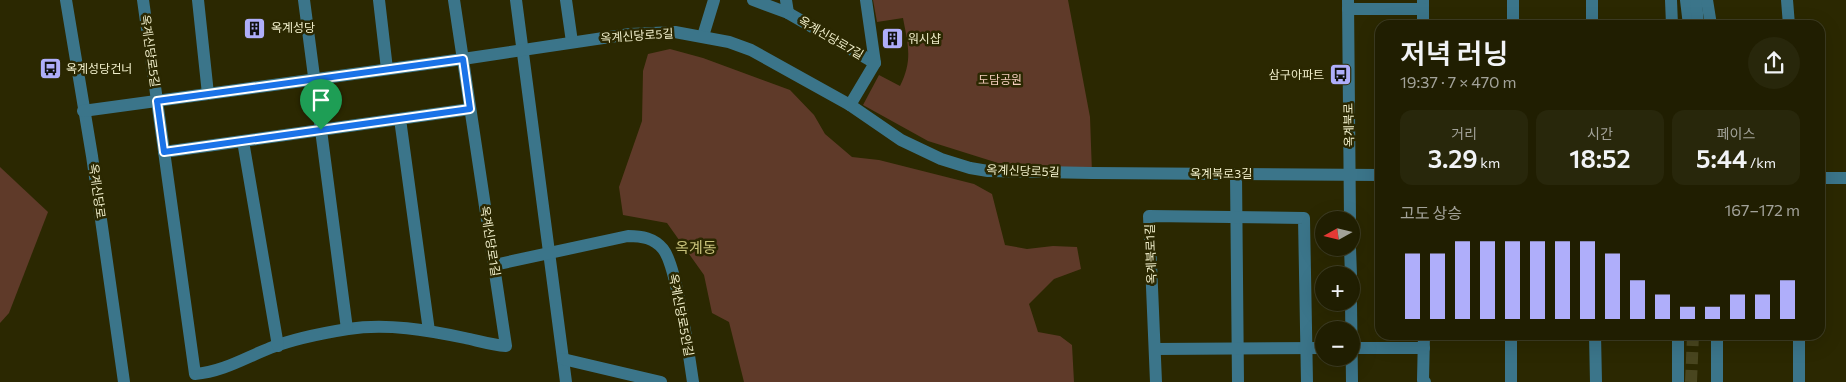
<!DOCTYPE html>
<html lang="ko">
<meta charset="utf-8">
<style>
:root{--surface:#201e01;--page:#28270b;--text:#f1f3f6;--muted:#a2a299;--line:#3d3c23;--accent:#afaefa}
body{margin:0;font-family:Commissioner,"Noto Sans KR",sans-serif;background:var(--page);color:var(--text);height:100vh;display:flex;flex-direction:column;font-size:19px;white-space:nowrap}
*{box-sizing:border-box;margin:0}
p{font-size:16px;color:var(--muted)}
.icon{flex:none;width:28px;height:28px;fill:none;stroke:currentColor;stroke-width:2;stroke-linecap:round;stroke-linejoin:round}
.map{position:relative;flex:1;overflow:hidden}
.sheet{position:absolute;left:1375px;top:20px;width:450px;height:320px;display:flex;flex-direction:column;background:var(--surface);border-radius:15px;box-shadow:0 5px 20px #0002,0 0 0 1px var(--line)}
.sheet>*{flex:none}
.needle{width:32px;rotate:262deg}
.tools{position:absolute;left:1315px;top:211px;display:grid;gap:10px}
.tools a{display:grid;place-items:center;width:45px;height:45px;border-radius:50%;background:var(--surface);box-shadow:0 5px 20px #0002,0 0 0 1px var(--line);font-size:25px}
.pin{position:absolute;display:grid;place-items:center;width:42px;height:42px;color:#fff;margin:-51px -21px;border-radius:50% 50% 50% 0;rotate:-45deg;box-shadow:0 0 5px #0007}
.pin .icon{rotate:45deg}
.round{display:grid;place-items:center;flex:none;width:52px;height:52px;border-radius:26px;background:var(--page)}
.headline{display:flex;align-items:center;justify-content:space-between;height:85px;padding:0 25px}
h1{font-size:28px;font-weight:600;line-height:38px}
.metrics{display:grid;grid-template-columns:repeat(3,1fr);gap:8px;height:85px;padding:5px 25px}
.metrics div{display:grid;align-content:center;border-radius:12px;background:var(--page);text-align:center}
.metrics b{font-size:25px;font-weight:600}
.metrics small{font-size:14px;font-weight:400}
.metrics p{font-size:14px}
.chart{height:140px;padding:10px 25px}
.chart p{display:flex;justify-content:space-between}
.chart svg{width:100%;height:90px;margin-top:5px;stroke:var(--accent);stroke-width:6}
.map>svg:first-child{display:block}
.green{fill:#5f3a29}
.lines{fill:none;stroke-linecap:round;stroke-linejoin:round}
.minor-tunnel{stroke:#49461f;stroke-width:12;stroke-dasharray:12 6;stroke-linecap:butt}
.minor{stroke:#3b758a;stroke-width:12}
.route-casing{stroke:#fff;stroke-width:10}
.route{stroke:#1a73e8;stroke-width:6}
.labels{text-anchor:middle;stroke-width:5;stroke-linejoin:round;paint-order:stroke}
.poi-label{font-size:12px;fill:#f1efcb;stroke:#2b2801;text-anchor:start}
.street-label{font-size:12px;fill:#f1efcb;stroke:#2b2801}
.park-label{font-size:12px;fill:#f3cdbc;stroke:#2b2801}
.quarter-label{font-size:15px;fill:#c8c27a;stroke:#2b2801}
</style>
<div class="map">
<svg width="1846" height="382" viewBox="0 0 1846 382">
<rect width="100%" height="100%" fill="#2b2801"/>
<g class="green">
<path d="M873,0H1068L1090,117L1092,173L998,163L928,141L863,105L879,75L900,86C913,60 908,45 903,18L877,22Z"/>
<polygon points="670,49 703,58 790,90 814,115 825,134 852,157 879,160 974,184 992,194 1005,245 1027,249 1053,246 1077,247 1081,269 1054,279 1029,304 1038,332 1060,336 1072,345 1074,382 744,382 729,322 712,313 704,275 667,223 623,215 619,187 642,121 643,71 648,54"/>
<polygon points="0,167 48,212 9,313 0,323"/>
</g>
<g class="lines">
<polyline class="minor-tunnel" points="1691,382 1693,335"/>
<g class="minor">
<polyline points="66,0 92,156 124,382"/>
<path d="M143,0L195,374C222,372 245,358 270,348C293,339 323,333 348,329C387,323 427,330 465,338C479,341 492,345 506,346L454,0"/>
<polyline points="198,0 208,94"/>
<polyline points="304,0 347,329"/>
<polyline points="379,0 387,69"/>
<polyline points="516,0 566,382"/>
<polyline points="566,0 572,42"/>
<polyline points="753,0 788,13 875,63"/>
<polyline points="786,0 788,13"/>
<polyline points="1348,0 1350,220"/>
<polyline points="1423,0 1423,25"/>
<polyline points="1592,0 1592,25"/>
<polyline points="1671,0 1672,25"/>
<polyline points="1686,0 1689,25"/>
<polyline points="1696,0 1698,25"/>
<polyline points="1707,0 1711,25"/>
<polyline points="1787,0 1789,25"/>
<polyline points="1348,9 1423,9"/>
<polyline points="1513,25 1513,0"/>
<polyline points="703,36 714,0"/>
<polyline points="850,105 875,63 866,0"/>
<polyline points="83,111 463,59 630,34 675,32 729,42 751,50 850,105 901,140 941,159 970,168 988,171 1092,173 1380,175"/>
<polyline points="400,119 429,331"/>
<polyline points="243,141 278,346"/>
<polyline points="164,152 470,109"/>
<polyline points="1236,174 1238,382"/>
<polyline points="1820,178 1846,178"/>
<polyline points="1350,248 1351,275"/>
<path d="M494,265L628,236C642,236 654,238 663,249C677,266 689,356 693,382"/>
<polyline points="1351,302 1352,382"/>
<polyline points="1424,335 1423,380 1425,382"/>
<polyline points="1595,335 1596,382"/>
<polyline points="1351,348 1424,348"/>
<polyline points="1155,349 1324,348"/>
<polyline points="563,359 661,382"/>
<polyline points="1156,382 1149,216 1304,218 1307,382"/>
<polyline points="1511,382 1511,335"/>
<polyline points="1678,382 1678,335"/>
<polyline points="1717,382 1717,335"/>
<polyline points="1799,382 1799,335"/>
</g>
</g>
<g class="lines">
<defs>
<polygon id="route" points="463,59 470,109 164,152 157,101"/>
</defs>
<use href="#route" class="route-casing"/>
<use href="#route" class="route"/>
</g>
<defs>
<symbol id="building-square" viewBox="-11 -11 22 22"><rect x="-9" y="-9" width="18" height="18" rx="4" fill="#afaefa" stroke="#2b2801"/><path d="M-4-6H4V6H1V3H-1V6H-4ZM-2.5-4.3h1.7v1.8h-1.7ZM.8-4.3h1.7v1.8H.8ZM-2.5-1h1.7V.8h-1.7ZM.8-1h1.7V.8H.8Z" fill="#111"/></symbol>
<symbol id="bus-square" viewBox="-11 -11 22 22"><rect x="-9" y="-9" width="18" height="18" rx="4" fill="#afaefa" stroke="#2b2801"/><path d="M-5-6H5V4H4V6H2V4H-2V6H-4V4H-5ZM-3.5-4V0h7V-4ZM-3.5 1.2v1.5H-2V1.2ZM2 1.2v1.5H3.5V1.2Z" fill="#111"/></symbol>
</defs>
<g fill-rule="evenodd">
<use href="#building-square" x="242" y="16" width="25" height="25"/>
<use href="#building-square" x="880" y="26" width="25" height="25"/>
<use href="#bus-square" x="38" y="56" width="25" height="25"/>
<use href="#bus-square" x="1328" y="62" width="25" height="25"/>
</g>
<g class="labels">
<g class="poi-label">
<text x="271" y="32">옥계성당</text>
<text x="908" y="43">워시샵</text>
<text x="66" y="73">옥계성당건너</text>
<text x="1324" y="79" text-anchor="end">삼구아파트</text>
</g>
<g class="street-label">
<text transform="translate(637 36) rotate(-4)" y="4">옥계신당로5길</text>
<text transform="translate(831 38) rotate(30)" y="4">옥계신당로7길</text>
<text transform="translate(150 51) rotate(82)" y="4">옥계신당로5길</text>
<text transform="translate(1349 125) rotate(-91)" y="4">옥계북로</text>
<text transform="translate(1023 171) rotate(2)" y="4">옥계신당로5길</text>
<text x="1221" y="178">옥계북로3길</text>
<text transform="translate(97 191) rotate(82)" y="4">옥계신당로</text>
<text transform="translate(490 241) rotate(81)" y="4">옥계신당로1길</text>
<text transform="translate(1151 254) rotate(-92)" y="4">옥계북로1길</text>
<text transform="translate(681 315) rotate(79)" y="4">옥계신당로5안길</text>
</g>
<g class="park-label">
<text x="1000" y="84">도담공원</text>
</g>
<g class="quarter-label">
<text x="696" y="253">옥계동</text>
</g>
</g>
</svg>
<div class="tools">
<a><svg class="needle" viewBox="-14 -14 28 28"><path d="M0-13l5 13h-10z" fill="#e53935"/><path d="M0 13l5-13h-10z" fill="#a2a299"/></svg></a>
<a>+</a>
<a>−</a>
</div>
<div class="pin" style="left:321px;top:130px;background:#1e9e55"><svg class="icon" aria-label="arrive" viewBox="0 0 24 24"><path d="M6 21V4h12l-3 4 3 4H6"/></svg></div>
<section class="sheet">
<div class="headline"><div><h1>저녁 러닝</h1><p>19:37 · 7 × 470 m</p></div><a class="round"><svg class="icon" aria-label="share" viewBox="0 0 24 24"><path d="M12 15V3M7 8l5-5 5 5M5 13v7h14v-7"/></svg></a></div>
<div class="metrics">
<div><p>거리</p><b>3.29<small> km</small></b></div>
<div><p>시간</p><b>18:52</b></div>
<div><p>페이스</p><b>5:44<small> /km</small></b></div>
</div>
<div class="chart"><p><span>고도 상승</span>167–172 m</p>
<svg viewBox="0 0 160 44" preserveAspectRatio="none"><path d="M5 44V12M15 44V12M25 44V6M35 44V6M45 44V6M55 44V6M65 44V6M75 44V6M85 44V12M95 44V25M105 44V32M115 44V38M125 44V38M135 44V32M145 44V32M155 44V25"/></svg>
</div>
</section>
</div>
